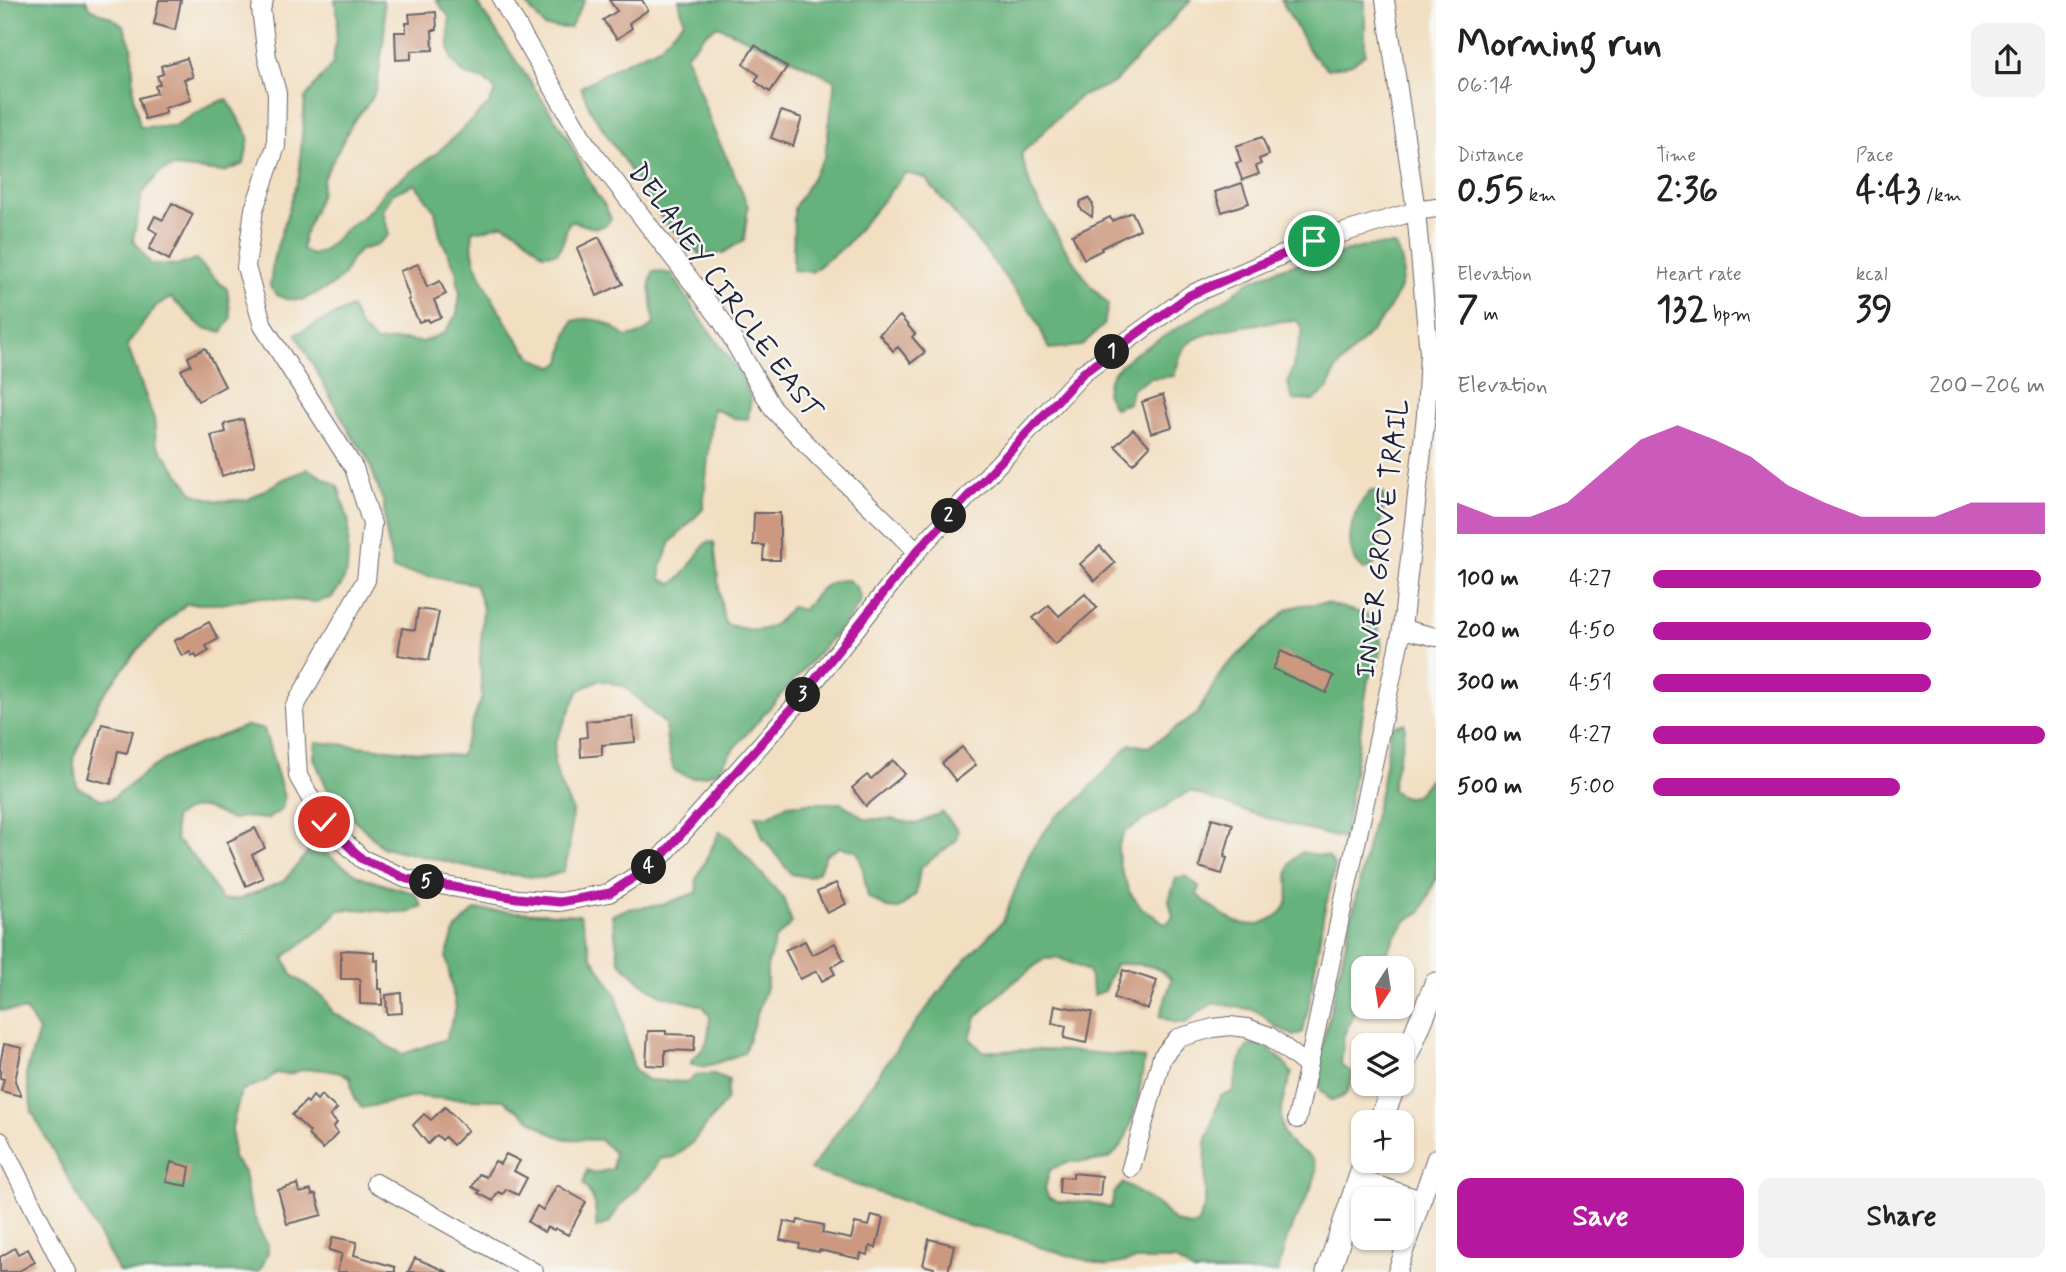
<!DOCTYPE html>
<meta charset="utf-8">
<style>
:root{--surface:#fff;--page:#f2f2f2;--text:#222;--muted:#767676;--accent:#b5179e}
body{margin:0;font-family:Mynerve,sans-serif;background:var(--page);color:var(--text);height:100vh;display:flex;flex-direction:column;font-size:26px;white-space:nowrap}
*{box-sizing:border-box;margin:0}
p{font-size:23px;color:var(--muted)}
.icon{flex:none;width:38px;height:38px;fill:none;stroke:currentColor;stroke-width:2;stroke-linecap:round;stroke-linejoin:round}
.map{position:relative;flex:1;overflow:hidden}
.drawer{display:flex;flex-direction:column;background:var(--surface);width:630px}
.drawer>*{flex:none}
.needle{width:46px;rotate:192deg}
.fabs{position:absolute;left:1351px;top:956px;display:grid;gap:14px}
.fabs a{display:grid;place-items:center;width:63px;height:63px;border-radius:14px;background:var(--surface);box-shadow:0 2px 5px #0004;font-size:35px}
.pin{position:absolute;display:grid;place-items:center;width:60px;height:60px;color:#fff;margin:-30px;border:4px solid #fff;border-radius:50%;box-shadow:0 2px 7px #0007}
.km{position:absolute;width:35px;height:35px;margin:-18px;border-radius:50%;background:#222;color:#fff;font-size:19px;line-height:35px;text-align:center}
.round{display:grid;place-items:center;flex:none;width:74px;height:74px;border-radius:14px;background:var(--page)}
.head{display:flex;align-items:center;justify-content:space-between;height:119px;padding:0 21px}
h1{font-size:38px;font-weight:700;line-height:52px}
.stats{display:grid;grid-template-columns:repeat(3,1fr);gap:10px;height:119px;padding:7px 21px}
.stats div{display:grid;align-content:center}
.stats b{font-size:35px;font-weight:700}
.stats small{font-size:19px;font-weight:400}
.stats p{font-size:19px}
.chart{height:196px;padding:14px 21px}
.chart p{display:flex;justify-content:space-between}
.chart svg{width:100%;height:126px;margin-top:7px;fill:var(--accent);opacity:.7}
.button{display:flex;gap:14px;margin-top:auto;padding:14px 21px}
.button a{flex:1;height:80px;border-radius:14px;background:var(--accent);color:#fff;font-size:28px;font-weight:700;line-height:80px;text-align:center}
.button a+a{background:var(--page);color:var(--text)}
ul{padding:0 21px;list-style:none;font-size:23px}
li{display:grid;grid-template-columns:112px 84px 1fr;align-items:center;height:52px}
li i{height:18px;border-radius:9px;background:var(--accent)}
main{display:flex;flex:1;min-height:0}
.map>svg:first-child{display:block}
.forest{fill:#66b27c;stroke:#446a5c;stroke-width:2}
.building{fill:#cc987f}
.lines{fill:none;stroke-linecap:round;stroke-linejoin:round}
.minor-casing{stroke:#6b646a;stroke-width:20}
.major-casing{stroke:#6b646a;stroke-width:25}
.minor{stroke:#fff;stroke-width:18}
.major{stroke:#fff;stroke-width:23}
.route-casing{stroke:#fff;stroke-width:14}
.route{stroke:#b5179e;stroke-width:9}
.labels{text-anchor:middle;stroke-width:5;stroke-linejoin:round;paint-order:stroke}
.street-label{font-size:28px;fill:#22223b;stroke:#f6f6f2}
</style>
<main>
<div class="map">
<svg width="1436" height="1272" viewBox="0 0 1436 1272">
<rect width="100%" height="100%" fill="#f6f6f2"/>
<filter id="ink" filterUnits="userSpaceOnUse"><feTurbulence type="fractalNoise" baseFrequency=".0143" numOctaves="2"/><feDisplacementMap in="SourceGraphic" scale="14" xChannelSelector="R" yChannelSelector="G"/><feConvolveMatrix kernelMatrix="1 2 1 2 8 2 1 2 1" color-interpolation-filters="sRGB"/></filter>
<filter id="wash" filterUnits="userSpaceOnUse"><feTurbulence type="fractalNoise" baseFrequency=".00686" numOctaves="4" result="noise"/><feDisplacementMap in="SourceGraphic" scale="28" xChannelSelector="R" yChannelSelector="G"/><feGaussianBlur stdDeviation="1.57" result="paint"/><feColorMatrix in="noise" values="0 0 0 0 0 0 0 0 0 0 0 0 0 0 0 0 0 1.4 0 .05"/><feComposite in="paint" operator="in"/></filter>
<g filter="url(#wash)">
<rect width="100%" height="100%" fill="#f2dfc2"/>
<g class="forest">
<path d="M0,0H86L90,8L114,19L124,27L132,48L134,98L140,127L174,126L210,105L227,99L249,137L244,164L224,172L173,167L160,172L142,194L133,240L151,264L179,265L196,259L210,274L227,289L231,318L222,332L203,328L171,298L157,305L127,345L154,419L156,443L194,494L218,501L247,500L284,479L308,469L338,486L349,523L347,571L341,586L331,598L315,602L254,597L222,604H186L139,648L100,699L73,758L77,787L103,800L111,799L150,769L174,754L246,726L264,729L284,797L282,809L268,819L242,817L232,820C207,808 199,800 174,818L176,840L194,857L222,900L240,899L284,881L312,847C330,854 343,867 360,876C378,884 396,888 414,893L422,906L408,913L357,909L339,910L322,928L284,957L292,975L325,998L333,1013L371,1033L387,1046L403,1054L446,1039L456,1008L446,957L455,930L475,910L580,915L592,957L617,996L626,1040L635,1071L648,1080L686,1082L699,1074H714L729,1080L726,1101L690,1145L674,1157L660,1159L652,1173L619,1207L609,1223L596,1228C596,1208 597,1200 583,1184L587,1170L595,1173L613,1169L614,1153L601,1140L566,1139L550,1133L503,1100L432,1098L416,1096L402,1100L362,1108L354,1098L350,1077C338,1071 318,1068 304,1070C290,1071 295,1077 276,1073L266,1081L241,1091L232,1127L233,1158L244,1172L248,1199L260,1232L268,1245V1254L259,1272H119L32,1112L26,1074L39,1031L26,1011L0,1010Z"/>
<path d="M335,0H383L385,24L383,44L377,86L371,100L353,122L323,179L320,196L304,236L302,249L312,255L323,251L349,226L360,219L372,208L385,190L438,152L489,104L496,91L485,80L465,75L452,60L449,47V17L436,0H475L566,135L596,194L604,204L611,219C600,235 585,224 570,221C564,232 565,244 557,253L543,254L519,232L503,224L480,231L473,230C472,238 472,249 474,257C479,278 517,346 534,358C539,362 548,364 554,367L561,362L567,334L573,321C594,315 610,323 626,337L641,334L654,324L650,283L653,271L672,274L693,308L742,376L751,399L748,419L734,418L713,408L703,509L671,542L661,567V579L672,584L682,576L706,543L714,542L720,597L725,624C757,633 770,635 791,607L803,610C817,594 824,579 848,580L856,587L861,599L852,615L734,748L717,772L692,778L674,771L668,749L665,724L624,686L599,680L579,690L555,743L554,763L561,786L572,810L569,853L563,872L543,878L497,873L382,847L353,818L327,788L314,758L316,742L460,756L482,697L480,659L483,608L475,584L393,570L385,526L384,504L366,454L353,438L296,334L351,307L360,327L376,342L405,340L422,342L444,333L457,314L460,294L456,270L440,236L435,211L415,184L393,193L383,210L389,235L375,246L360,250L351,259L344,275L330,287L302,300L286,299L277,295L270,287L273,260L299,176L305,98L333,63L338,19Z"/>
<polygon points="523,0 585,0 570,28 545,27"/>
<polygon points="679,0 1191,0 1114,83 1079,97 1021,154 1032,191 1064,247 1091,286 1108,304 1104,325 1081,346 1049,349 1035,317 983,248 925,178 905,173 847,244 812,272 793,270 794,208 825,156 835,81 815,70 718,26 705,34 686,55 714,131 739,184 748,207 744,240 723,253 701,255 664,222 590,109 581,87 620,65 659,47 684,21"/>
<polygon points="1281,0 1365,0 1365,54 1352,64 1328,69 1312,55"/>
<path d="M1394,245C1426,288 1363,338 1338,367C1333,373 1332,380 1329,387C1325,392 1318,397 1313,401L1293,400L1288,384L1303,329L1296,320C1272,322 1201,328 1186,346C1180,352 1177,367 1174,376L1151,378L1132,389L1129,403L1114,408L1106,393L1109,380L1114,372L1131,356L1231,296L1246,283L1284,267L1368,246Z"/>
<path d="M1371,491H1381L1385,496L1377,558L1374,565L1364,570C1340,551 1351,510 1371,491Z"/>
<path d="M1326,603L1375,617C1384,645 1385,655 1368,680L1344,839C1291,826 1240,811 1190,791L1125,832L1118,846L1119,864L1130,893L1142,908L1166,924L1173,917L1169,900L1176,878L1185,876L1199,887L1197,895C1220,912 1240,935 1269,920C1276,917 1282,913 1286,906C1295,885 1277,869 1302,852L1329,857L1335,867L1323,917L1309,1004L1303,1032L1294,1036L1276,1027L1261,1014L1254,1010L1214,1003L1197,1013L1186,1023L1172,1022L1160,1016L1172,979C1155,962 1138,964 1115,964L1104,991L1094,995L1088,971L1059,958L1044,959L1005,989L976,1017L970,1038L982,1051C1002,1052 1021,1049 1041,1050C1076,1050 1110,1054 1144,1058C1142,1082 1132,1147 1108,1158C1097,1163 1081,1161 1070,1162C1063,1163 1056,1167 1050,1170L1045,1188L1048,1197L1060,1202H1088L1111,1208L1114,1193L1123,1183L1160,1206L1174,1221L1189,1226L1197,1224L1205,1206L1206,1143L1220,1096L1233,1092C1236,1081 1239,1058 1245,1050C1259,1030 1284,1063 1292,1073C1284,1093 1274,1122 1288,1141C1297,1153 1315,1151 1316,1171C1316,1184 1294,1220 1288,1236C1284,1247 1281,1260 1278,1272H1194L1174,1260H1136L1106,1266L1039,1247L1024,1239L969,1226L915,1205L810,1170L908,1033L956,970L1003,921L1031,850L1056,817L1076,803L1130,744L1148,747L1197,714L1223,669L1288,609L1301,605Z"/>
<path d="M1405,723C1406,745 1393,766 1392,790C1417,809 1422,785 1436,771V879L1421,912L1408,919L1396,935L1378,968H1363V994L1344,1035L1341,1065L1353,1073C1349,1089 1349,1099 1330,1100L1319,1087L1322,1047L1382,783L1391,727Z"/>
<polygon points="812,803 841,803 866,819 890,819 917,824 942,812 958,831 956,841 920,868 916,894 899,909 887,908 868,897 862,865 857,851 840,847 826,854 819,871 808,877 791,874 763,838 755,815 768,816 786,805"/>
<path d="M720,831L729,837L783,898L792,923L775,939L767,967V984L744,1053L714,1064L701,1067L691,1064L692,1059C710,1046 708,1037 710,1017L703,1006L661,995L643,984L619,961L612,915L627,909L662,905L698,892L696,880Z"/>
</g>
<g id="blocks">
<g class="building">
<polygon points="159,0 181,0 175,30 154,24"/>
<polygon points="609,0 642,0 648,10 629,23 632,28 617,39 603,20 617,11"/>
<polygon points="436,12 437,30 432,30 433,50 411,51 411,59 396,60 395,32 406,32 406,23 410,23 409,14"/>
<polygon points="755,45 787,67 770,92 755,81 759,75 743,64"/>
<polygon points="187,58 193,77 184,79 191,100 164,108 166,113 145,119 139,98 157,93 155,86 160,84 157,76 163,74 161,66"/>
<polygon points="781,111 802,118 793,146 771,138"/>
<polygon points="1262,137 1269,155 1259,159 1261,164 1256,166 1259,174 1242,180 1236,163 1241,162 1236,146"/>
<polygon points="1242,183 1249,203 1222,212 1215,192"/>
<polygon points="1088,198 1093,204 1092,217 1082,210 1079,206 1081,201"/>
<polygon points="172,203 193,214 169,260 149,249 157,233 149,228 155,216 163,220"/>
<polygon points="1132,212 1140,229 1101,248 1102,250 1084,259 1072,235 1110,217 1112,221"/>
<polygon points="599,237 623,284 597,296 577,248"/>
<polygon points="418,264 427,287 440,281 446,294 434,300 441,317 429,322 428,319 419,322 408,300 410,299 400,271"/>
<polygon points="900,316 915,334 912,337 925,352 911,363 898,347 893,351 879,334"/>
<polygon points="205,348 225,386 198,401 181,370 191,365 188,357"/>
<polygon points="1163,395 1172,427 1151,433 1142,402"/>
<polygon points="243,419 255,465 222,476 211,436 226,432 224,424"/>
<polygon points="1133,429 1150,446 1133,464 1115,446"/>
<polygon points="754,513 780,513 780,560 763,560 764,545 753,545"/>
<polygon points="1100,546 1115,563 1095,581 1080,564"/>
<polygon points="1085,594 1097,608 1055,644 1033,618 1049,605 1059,616"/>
<polygon points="418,609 439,612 429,660 398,655 402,628 415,630"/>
<polygon points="209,622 218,639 206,646 209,651 197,658 195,654 191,656 190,652 182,656 174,641"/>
<polygon points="1281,651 1334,676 1326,693 1273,669"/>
<polygon points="633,717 635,742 602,745 602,755 581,757 580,738 587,737 586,721"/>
<polygon points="102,724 133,731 127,753 118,751 111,784 88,778"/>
<polygon points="962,747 976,765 956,781 942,763"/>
<polygon points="893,760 905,774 866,806 852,788 867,775 871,779"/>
<polygon points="1212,818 1233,824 1224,857 1227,858 1222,874 1199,867"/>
<polygon points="255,828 265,848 252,855 263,878 246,886 227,842"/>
<polygon points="836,883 846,904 827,913 817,892"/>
<polygon points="805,941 812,955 835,943 844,960 831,967 835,974 822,981 817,971 800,979 785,950"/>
<polygon points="348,950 374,952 374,961 378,960 378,989 382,989 382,1005 360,1004 360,979 341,979 341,951"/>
<polygon points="1123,970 1157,981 1148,1009 1114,998"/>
<polygon points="401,993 402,1013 387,1014 386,995"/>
<polygon points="1055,1005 1092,1012 1086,1043 1064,1038 1066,1026 1052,1023"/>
<polygon points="648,1031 666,1031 666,1034 695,1035 694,1051 665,1050 665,1066 646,1065"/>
<polygon points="4,1044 22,1048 15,1081 21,1096 1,1091 4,1079 0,1078 0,1064"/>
<polygon points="321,1095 337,1109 330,1116 337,1123 333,1128 338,1133 323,1149 308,1135 310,1132 292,1115 306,1101 308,1103 313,1096 317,1100"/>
<polygon points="445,1107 468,1130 453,1145 445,1137 442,1140 437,1135 428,1144 413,1125 424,1114 431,1120"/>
<polygon points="506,1154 520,1161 514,1171 527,1178 518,1195 506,1189 503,1194 498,1192 493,1201 478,1193 480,1191 472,1187 479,1174 486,1177 495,1161 500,1164"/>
<polygon points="171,1162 190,1167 187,1186 166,1182"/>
<polygon points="1073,1173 1102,1176 1100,1196 1059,1193 1060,1177 1073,1178"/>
<polygon points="298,1184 300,1193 311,1190 312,1195 316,1194 322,1215 287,1224 278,1190"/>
<polygon points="557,1185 586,1202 568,1235 555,1228 554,1230 547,1227 544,1232 528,1222 537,1206 543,1210"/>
<polygon points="872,1215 883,1218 876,1248 870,1246 868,1255 861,1253 860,1259 819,1250 819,1252 799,1248 800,1244 780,1240 784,1221 797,1224 798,1220 824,1225 822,1233 851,1239 855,1223 869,1226"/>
<polygon points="333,1237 357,1242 354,1255 395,1267 395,1272 337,1272 342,1254 329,1250"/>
<polygon points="929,1239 954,1245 948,1272 933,1272 934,1268 923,1265"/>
<polygon points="15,1248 18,1254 28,1249 35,1262 17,1272 0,1272 0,1257"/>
<polygon points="415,1258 448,1272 408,1272"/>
</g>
</g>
</g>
<g filter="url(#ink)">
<use href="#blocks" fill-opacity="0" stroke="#6b646a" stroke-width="2"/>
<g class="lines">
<defs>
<g id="minor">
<polyline points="264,0 261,9 267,57 277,93 276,146 254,209 246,267 263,326 354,468 372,524 366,580 294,708 298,776 324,822 362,859 407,879 518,899 560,902 609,893 655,864 795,706 917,551 1083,373 1190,295 1315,241 1416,211 1436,208"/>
<polyline points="502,0 586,144 722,321 773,409 820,458 917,551"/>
<polyline points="1402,629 1436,637"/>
<polyline points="1297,1119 1402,629 1426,415 1429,353 1416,211 1385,0"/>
<polyline points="0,1141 66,1272"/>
<polyline points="1131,1168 1162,1057 1178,1038 1213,1028 1230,1026 1247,1028 1269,1036 1308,1066"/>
<polyline points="1359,1179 1421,1200"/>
<polyline points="376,1183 534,1272"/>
<polyline points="1397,1272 1436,1158"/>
</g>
<g id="major">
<polyline points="1402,1066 1436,984"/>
<polyline points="1380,1122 1395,1083"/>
<polyline points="1328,1272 1366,1160"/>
</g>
</defs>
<use href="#minor" class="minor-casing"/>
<use href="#major" class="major-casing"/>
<use href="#minor" class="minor"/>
<use href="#major" class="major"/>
</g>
</g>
<g class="lines" filter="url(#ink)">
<defs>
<polyline id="route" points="324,822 362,859 407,879 517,898 560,902 610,893 655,864 794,706 917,551 1083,373 1190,295 1314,241"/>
</defs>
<use href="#route" class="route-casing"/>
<use href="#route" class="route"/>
</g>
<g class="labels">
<g class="street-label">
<text transform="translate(726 290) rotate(54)" y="10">DELANEY CIRCLE EAST</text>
<text transform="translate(1381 538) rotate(-83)" y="10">INVER GROVE TRAIL</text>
</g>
</g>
</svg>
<div class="fabs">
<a><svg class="needle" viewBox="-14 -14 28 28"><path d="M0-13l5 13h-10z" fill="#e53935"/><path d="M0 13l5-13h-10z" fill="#767676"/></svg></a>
<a><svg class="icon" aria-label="layers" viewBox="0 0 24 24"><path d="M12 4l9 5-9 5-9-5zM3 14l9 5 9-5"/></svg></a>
<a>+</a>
<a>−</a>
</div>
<div class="pin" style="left:1314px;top:241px;background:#1e9e55"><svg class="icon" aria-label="arrive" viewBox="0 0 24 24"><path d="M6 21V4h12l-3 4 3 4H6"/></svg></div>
<div class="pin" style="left:324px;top:822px;background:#d93025"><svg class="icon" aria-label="check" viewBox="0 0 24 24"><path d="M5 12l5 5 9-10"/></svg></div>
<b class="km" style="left:1112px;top:352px">1</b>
<b class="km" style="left:949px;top:516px">2</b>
<b class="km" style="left:803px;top:695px">3</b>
<b class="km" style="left:649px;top:867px">4</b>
<b class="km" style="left:427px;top:882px">5</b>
</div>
<section class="drawer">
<div class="head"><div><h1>Morning run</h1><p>06:14</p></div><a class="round"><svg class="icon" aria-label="share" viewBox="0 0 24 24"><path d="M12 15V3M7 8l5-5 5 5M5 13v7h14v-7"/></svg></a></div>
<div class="stats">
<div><p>Distance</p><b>0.55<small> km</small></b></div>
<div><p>Time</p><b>2:36</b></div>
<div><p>Pace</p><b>4:43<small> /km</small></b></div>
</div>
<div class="stats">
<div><p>Elevation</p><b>7<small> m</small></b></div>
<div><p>Heart rate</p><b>132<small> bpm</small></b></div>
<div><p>kcal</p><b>39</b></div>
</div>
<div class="chart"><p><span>Elevation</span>200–206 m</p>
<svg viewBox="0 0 160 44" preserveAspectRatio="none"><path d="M0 44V33L10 38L20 38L30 33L40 22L50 11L60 6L70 11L80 17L90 27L100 33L110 38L120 38L130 38L140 33L150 33L160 33V44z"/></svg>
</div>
<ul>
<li><b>100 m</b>4:27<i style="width:99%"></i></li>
<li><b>200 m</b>4:50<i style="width:71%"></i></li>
<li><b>300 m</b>4:51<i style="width:71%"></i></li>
<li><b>400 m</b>4:27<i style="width:100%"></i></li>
<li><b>500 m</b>5:00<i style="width:63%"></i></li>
</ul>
<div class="button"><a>Save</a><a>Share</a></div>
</section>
</main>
